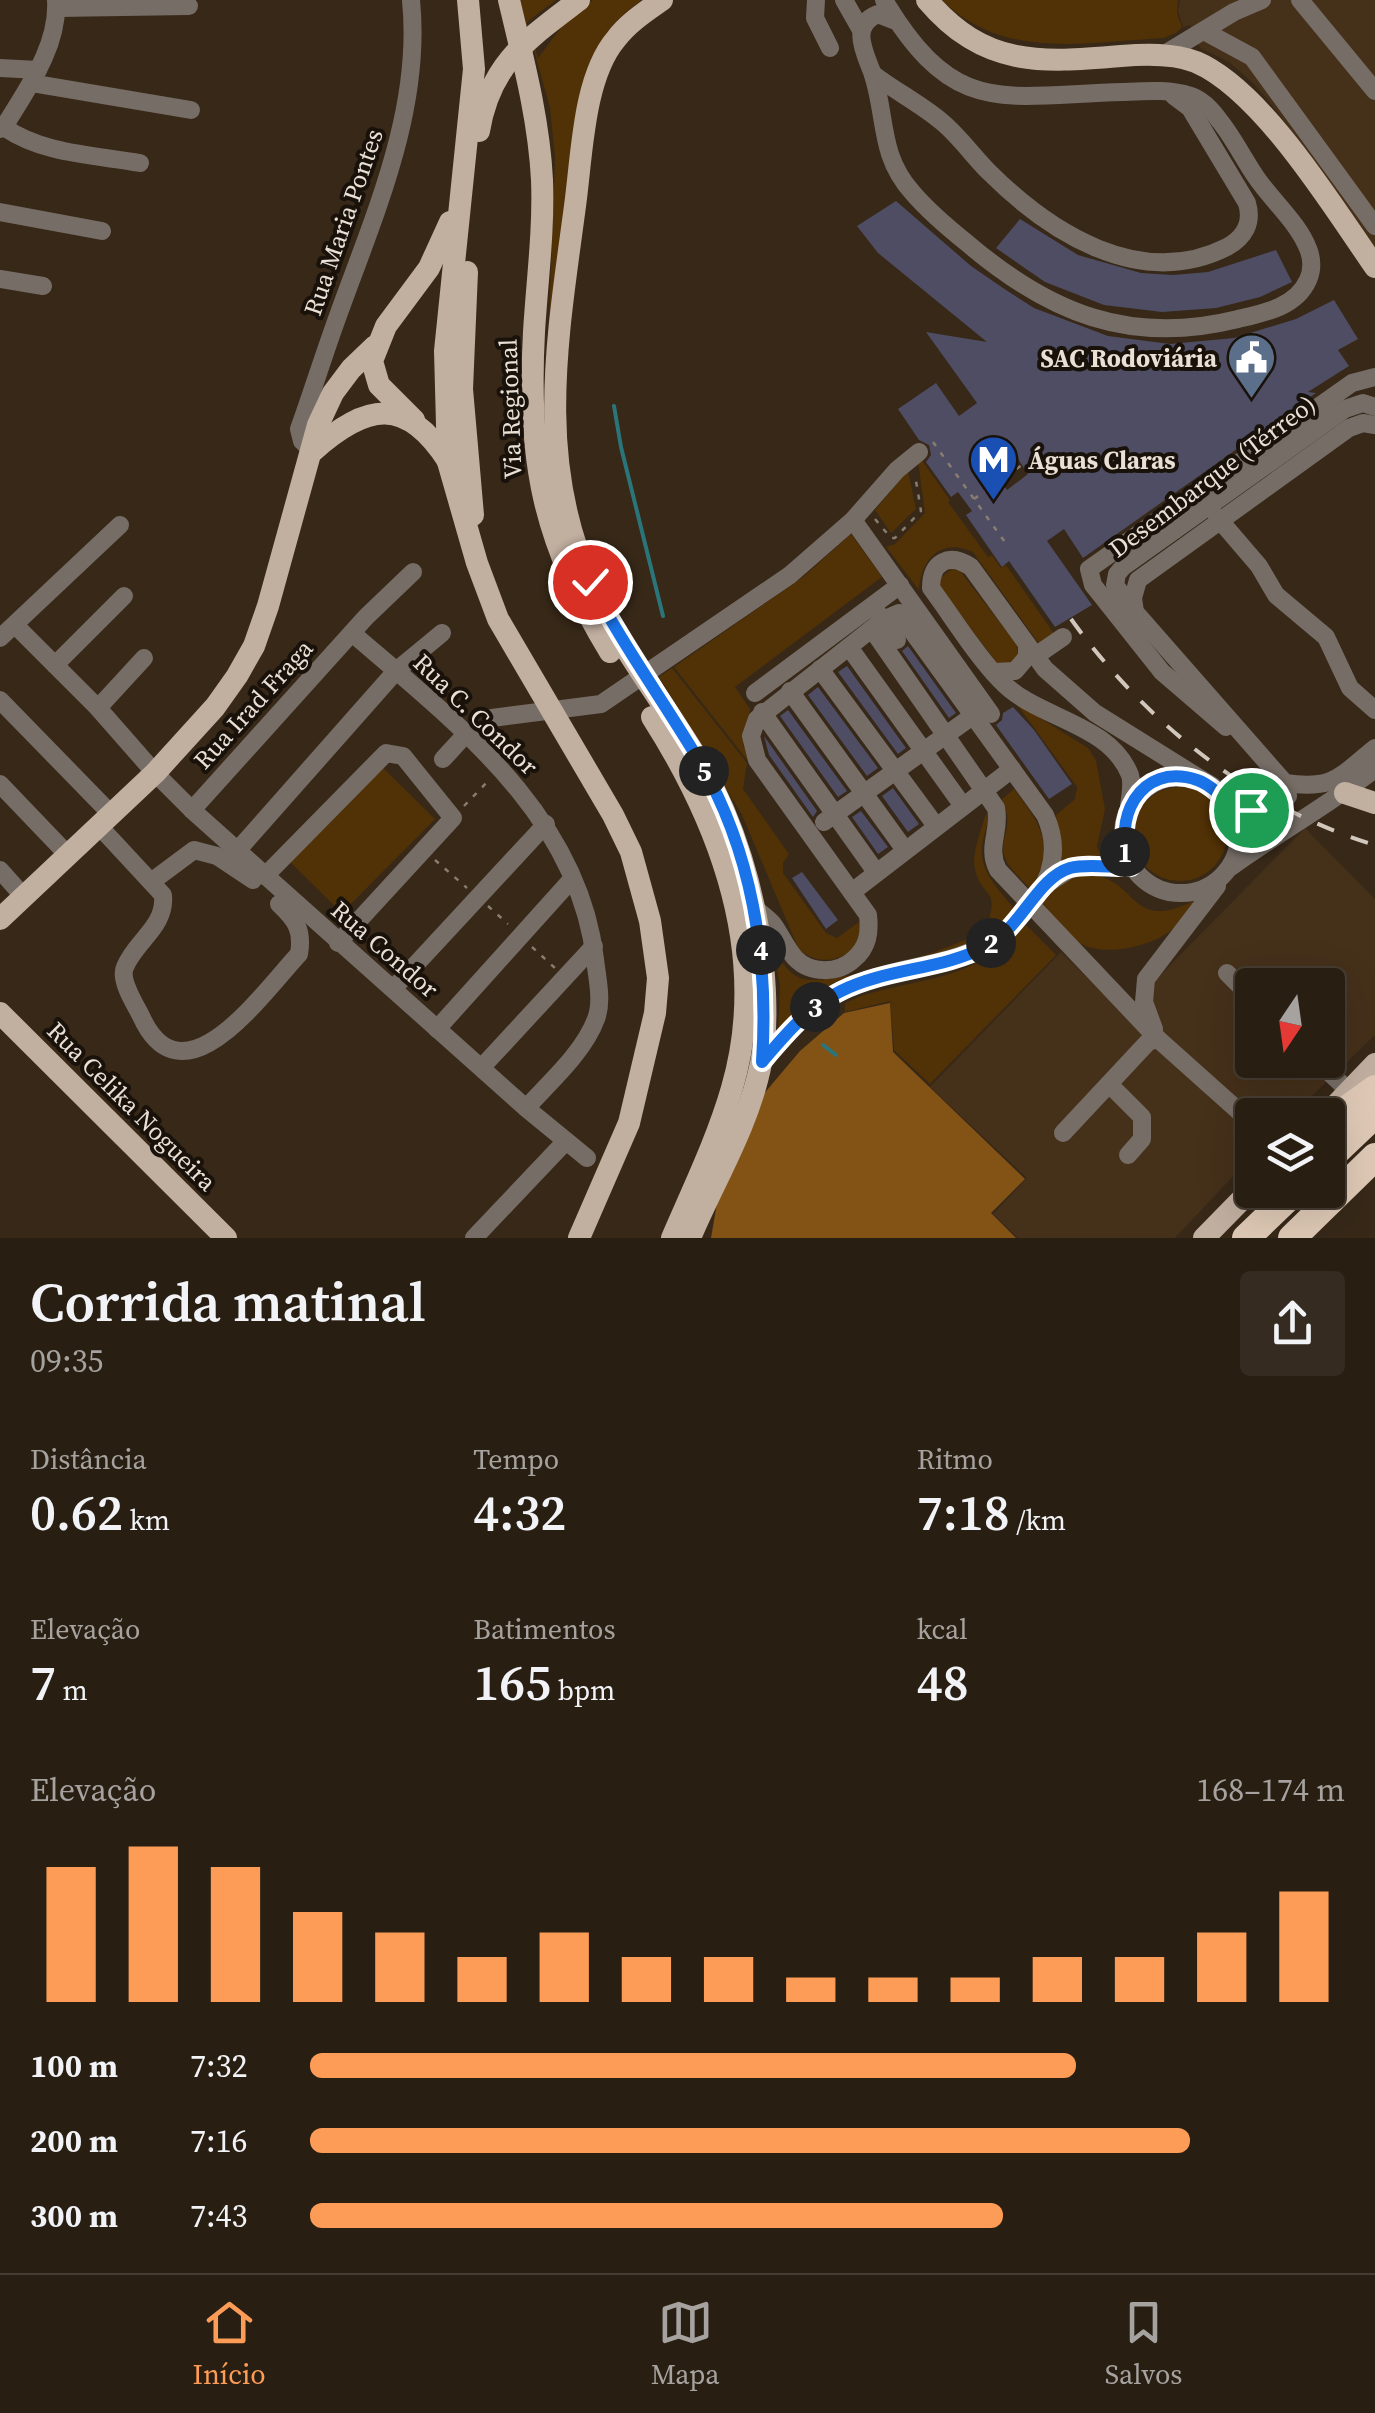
<!DOCTYPE html>
<html lang="pt">
<meta charset="utf-8">
<style>
:root{--surface:#291e12;--page:#352b20;--text:#f1f3f6;--muted:#a5a29f;--line:#453c32;--accent:#fd9c56}
body{margin:0;font-family:"Source Serif 4",serif;background:var(--page);color:var(--text);height:100vh;display:flex;flex-direction:column;font-size:38px;white-space:nowrap}
*{box-sizing:border-box;margin:0}
p{font-size:32px;color:var(--muted)}
.icon{flex:none;width:55px;height:55px;fill:none;stroke:currentColor;stroke-width:2;stroke-linecap:round;stroke-linejoin:round}
.map{position:relative;height:1238px;overflow:hidden}
.side{display:flex;flex-direction:column;background:var(--surface);flex:1}
.side>*{flex:none}
.needle{width:65px;rotate:193deg}
.tools{position:absolute;left:1235px;top:968px;display:grid;gap:20px}
.tools a{display:grid;place-items:center;width:110px;height:110px;border-radius:10px;background:var(--surface);box-shadow:0 10px 40px #0002,0 0 0 2px var(--line);font-size:50px}
.pin{position:absolute;display:grid;place-items:center;width:85px;height:85px;color:#fff;margin:-42px;border:5px solid #fff;border-radius:50%;box-shadow:0 2px 10px #0007}
.km{position:absolute;width:50px;height:50px;margin:-25px;border-radius:50%;background:#222;color:#fff;font-size:28px;line-height:50px;text-align:center}
.round{display:grid;place-items:center;flex:none;width:105px;height:105px;border-radius:10px;background:var(--page)}
.head{display:flex;align-items:center;justify-content:space-between;height:170px;padding:0 30px}
h1{font-size:55px;font-weight:600;line-height:75px}
.stats{display:grid;grid-template-columns:repeat(3,1fr);gap:15px;height:170px;padding:10px 30px}
.stats div{display:grid;align-content:center}
.stats b{font-size:50px;font-weight:600}
.stats small{font-size:28px;font-weight:400}
.stats p{font-size:28px}
.chart{height:280px;padding:20px 30px}
.chart p{display:flex;justify-content:space-between}
.chart svg{width:100%;height:180px;margin-top:10px;stroke:var(--accent);stroke-width:6}
ul{padding:0 30px;list-style:none;font-size:32px}
li{display:grid;grid-template-columns:160px 120px 1fr;align-items:center;height:75px}
li i{height:25px;border-radius:12px;background:var(--accent)}
.menu{display:flex;justify-content:space-around;align-items:center;height:140px;border-top:2px solid var(--line);background:var(--surface);font-size:28px;color:var(--muted)}
.menu a{display:grid;justify-items:center;gap:5px}
.menu .current{color:var(--accent)}
.map>svg:first-child{display:block}
.built{fill:#45301a;fill-rule:evenodd}
.green{fill:#513106}
.forest{fill:#835316}
.lines{fill:none;stroke-linecap:round;stroke-linejoin:round}
.stream{stroke:#2b757a;stroke-width:4}
.building{fill:#4e4d63;fill-rule:evenodd}
.path{stroke:#897d6f;stroke-width:2.5;stroke-dasharray:5 8;stroke-linecap:butt}
.minor{stroke:#766d66;stroke-width:18}
.major{stroke:#c1afa0;stroke-width:22}
.highway{stroke:#dfc9b6;stroke-width:28}
.rail{stroke:#d1c7bc;stroke-width:4;stroke-dasharray:18 18;stroke-linecap:butt}
.route-casing{stroke:#fff;stroke-width:20}
.route{stroke:#1a73e8;stroke-width:12}
.labels{text-anchor:middle;stroke-width:8;stroke-linejoin:round;paint-order:stroke}
.street-label{font-size:25px;fill:#eae0d6;stroke:#19120b}
.poi-label{font-size:25px;font-weight:bold;fill:#eae0d6;stroke:#19120b;text-anchor:end}
</style>
<div class="map">
<svg width="1375" height="1238" viewBox="0 0 1375 1238">
<rect width="100%" height="100%" fill="#372818"/>
<g class="built">
<polygon points="1180,0 1375,0 1375,251 1282,118 1255,85 1229,62 1200,48 1190,25 1183,27 1178,11"/>
<path d="M1305,828L1375,899V1035L1292,1115H1252V1156L1175,1238H1018L993,1214L1027,1178L930,1087L1061,952L1123,1013ZM1252,985H1328V1060H1252Z"/>
</g>
<g class="green">
<path d="M520,0H556L527,22L538,58L566,21L593,0H642C616,18 600,37 589,67L547,377L555,158L550,108Z"/>
<path d="M942,0H1178L1177,13L1182,27L1176,33L1164,38C1085,42 1004,61 942,0Z"/>
<path d="M921,459L950,500L948,502L988,557L992,555L1001,568L1006,565L1055,635L1040,645L973,552C941,537 921,559 919,590L886,547L895,544L925,513L918,461Z"/>
<polygon points="908,471 916,509 891,533 875,510"/>
<polygon points="851,534 882,577 735,687 750,709 743,746 751,758 748,761 674,667 803,577"/>
<polygon points="952,569 960,571 1017,645 1018,655 1013,663 1003,666 996,662 939,586 940,578"/>
<path d="M672,668L747,763L743,789L789,854L783,863V873L826,933L837,938L859,922L861,925L859,942C843,962 820,966 799,950L742,815L659,677Z"/>
<polygon points="1016,703 1088,748 1096,761 1105,809 1097,846 1105,866 1080,858 1056,869 1060,846 1056,815 1075,799 1077,787"/>
<polygon points="382,767 435,819 342,913 289,861"/>
<circle cx="1180" cy="834" r="47"/>
<path d="M1014,789C1044,829 1054,844 1032,891C1024,881 1009,869 1005,858C997,838 1017,827 1001,800Z"/>
<path d="M986,813C990,825 983,834 982,846C979,873 1002,893 1017,912L992,937L866,975L778,1035L780,987L774,950C781,960 787,973 800,978C828,989 959,948 986,929C1001,885 982,900 975,869C971,853 982,829 986,813Z"/>
<path d="M1073,874C1080,875 1090,874 1098,876C1138,885 1132,931 1194,901C1187,912 1180,924 1169,932C1148,947 1102,958 1078,942C1064,933 1052,914 1041,901L1050,889Z"/>
<path d="M1026,925L1056,955L930,1084L894,1050L890,1001L845,1012V1003L861,996C931,975 971,982 1026,925Z"/>
</g>
<polygon class="forest" points="890,1003 893,1052 1025,1179 991,1213 1016,1238 711,1238 717,1203 757,1102 800,1051 844,1013"/>
<g class="lines">
<g class="stream">
<polyline points="614,406 621,447 663,616"/>
<polyline points="823,1045 836,1055"/>
</g>
</g>
<g class="building">
<path d="M896,201L971,266L1003,288L1034,308L1108,336L1170,344L1234,338L1296,319L1334,300L1358,339L1338,350L1349,366L1308,392L1316,393L1083,558L1064,529L1047,541L1092,605L1055,627L1009,561L1002,567L966,515L972,511L958,492L951,497L926,462L931,455L929,445L919,440L898,409L936,383L959,416L977,403L926,332L987,342L878,253L857,226ZM1016,456L1028,474L1007,490L994,471Z"/>
<polygon points="1020,219 1078,255 1141,273 1173,275 1208,272 1276,250 1292,282 1260,297 1216,308 1162,312 1104,305 1045,282 996,248"/>
<polygon points="908,646 956,713 949,718 902,651"/>
<polygon points="847,666 906,748 898,754 838,672"/>
<polygon points="818,687 878,768 867,776 808,695"/>
<polygon points="1013,707 1034,730 1072,784 1049,799 996,725 1002,720 1003,713"/>
<polygon points="788,710 847,791 838,797 780,716"/>
<polygon points="764,736 817,811 813,817 769,755"/>
<polygon points="893,788 919,824 908,832 882,796"/>
<polygon points="861,811 888,847 878,854 852,817"/>
<polygon points="802,872 838,920 826,929 792,878"/>
</g>
<g class="lines">
<g class="path">
<polyline points="933,442 1007,545"/>
<polyline points="974,499 1022,465"/>
<polyline points="875,519 891,538 895,538 921,511 915,475"/>
<polyline points="464,806 490,779"/>
<polyline points="435,860 467,888"/>
<polyline points="488,906 508,924"/>
<polyline points="532,947 556,969"/>
</g>
<g class="minor">
<polyline points="816,0 815,18 830,48"/>
<polyline points="844,0 861,30"/>
<path d="M884,0C955,119 1002,95 1123,92C1145,91 1170,89 1191,96C1202,100 1212,110 1219,120C1233,137 1243,158 1256,177C1272,201 1299,223 1309,251C1312,260 1312,271 1308,280C1296,307 1264,313 1238,319C1130,346 1049,313 967,243C947,227 928,211 912,192C878,154 887,115 872,72C864,51 850,25 878,14L896,21"/>
<polyline points="1300,0 1375,91"/>
<polyline points="57,8 189,6"/>
<polyline points="1204,31 1252,57 1375,226"/>
<polyline points="1163,55 1234,12 1262,0"/>
<polyline points="0,68 38,70"/>
<path d="M873,74C895,91 921,104 942,122C959,136 973,156 989,172C1049,232 1140,291 1227,247C1244,238 1253,223 1247,203L1190,108L1174,96"/>
<polyline points="31,83 191,110"/>
<path d="M4,127C27,89 59,46 56,0"/>
<path d="M0,129L4,127C42,154 95,155 140,163"/>
<polyline points="0,212 102,231"/>
<polyline points="0,279 43,286"/>
<path d="M1375,425L1363,423L1349,428L1138,580L1133,598L1135,612L1285,783C1334,790 1339,777 1375,748"/>
<path d="M313,451L302,441L299,429C313,390 325,351 339,313C375,213 422,109 411,0"/>
<polyline points="1217,517 1259,566 1276,595 1326,637 1350,688 1375,710"/>
<polyline points="853,520 991,714"/>
<polyline points="877,612 897,640"/>
<polyline points="1135,612 1115,585 1117,574 1123,567 1345,409 1363,403 1375,407"/>
<polyline points="16,626 98,708 155,773 192,810 526,1108 587,1158"/>
<path d="M872,629L996,808C1001,831 986,847 998,870L1158,1039L1252,1123"/>
<path d="M352,633C455,722 578,814 595,959C597,978 603,1001 596,1019C584,1052 549,1083 526,1108"/>
<polyline points="0,638 120,525"/>
<polyline points="849,647 963,806"/>
<polyline points="1034,657 1063,637"/>
<polyline points="55,665 124,596"/>
<polyline points="820,669 936,826"/>
<polyline points="993,672 1015,671 1027,657 1027,647"/>
<polyline points="790,691 905,850"/>
<polyline points="755,693 900,585"/>
<polyline points="0,700 112,815"/>
<polyline points="98,708 144,658"/>
<polyline points="762,712 876,872"/>
<polyline points="492,718 601,704 790,575 853,520 897,470 919,452"/>
<polyline points="1226,727 1162,672 1093,585 1089,569 1352,383 1375,377"/>
<polyline points="443,759 465,735"/>
<circle cx="1181" cy="835" r="58"/>
<polyline points="0,784 68,855"/>
<path d="M1227,800C1250,809 1272,820 1288,796L1285,783"/>
<path d="M1129,806C1130,797 1133,784 1130,775C1109,722 1036,719 1001,681C975,654 954,619 931,588C931,562 949,552 971,567L1045,669L1095,713L1212,786"/>
<polyline points="192,810 366,617 413,572"/>
<polyline points="824,822 981,710"/>
<path d="M99,826L163,895C166,927 136,940 125,967C119,980 135,1004 141,1016C183,1109 263,992 299,954C303,930 296,920 279,904"/>
<polyline points="237,851 396,671 442,633"/>
<path d="M1231,867C1278,833 1329,805 1375,769"/>
<polyline points="0,870 24,897"/>
<polyline points="265,876 386,753 403,756 453,818 338,943"/>
<polyline points="151,882 194,850 217,856 253,880"/>
<polyline points="1044,886 1073,867 1131,867"/>
<polyline points="852,892 1012,769"/>
<path d="M755,908C760,913 768,918 773,924C781,935 786,948 795,958C810,974 838,974 854,959C868,947 870,933 868,915L757,760L751,736L757,719L883,620L899,613L1045,815C1058,843 1055,869 1038,895C982,976 919,954 842,990C809,1006 786,1035 762,1062"/>
<polyline points="1227,973 1252,998"/>
<polyline points="393,989 546,824"/>
<polyline points="437,1029 572,879"/>
<polyline points="1154,1029 1144,1002 1146,979 1217,886"/>
<polyline points="1316,1060 1349,1091"/>
<polyline points="482,1067 594,946"/>
<polyline points="1109,1084 1142,1117 1142,1139 1128,1155"/>
<polyline points="1063,1133 1148,1042 1158,1039"/>
<polyline points="474,1238 566,1141"/>
</g>
<g class="major">
<polyline points="468,0 474,69 445,351 448,462 477,563 498,619 613,815 631,852 650,921 658,978 655,1013 629,1123 579,1238"/>
<path d="M509,0C523,59 539,119 542,180C544,230 537,282 534,332C527,460 543,542 610,652"/>
<path d="M662,0C645,12 628,23 616,39C583,78 582,156 575,206C558,335 534,460 591,584C619,647 662,700 697,758C734,819 756,895 763,965C766,996 767,1033 761,1063C749,1125 714,1181 690,1238"/>
<path d="M927,0C984,67 1040,63 1121,56C1145,54 1173,53 1196,62C1262,90 1334,208 1375,267"/>
<path d="M479,131C490,63 528,39 579,0"/>
<polyline points="467,272 462,389 473,515"/>
<polyline points="414,420 379,385 372,361 386,326 429,268 450,222"/>
<path d="M313,451C367,403 406,396 448,461"/>
<path d="M652,717C722,827 770,957 732,1088C717,1140 693,1189 672,1238"/>
<polyline points="1345,793 1375,803"/>
<polyline points="0,919 155,773 215,707 237,676 254,646 268,606 318,425 333,393 351,369 375,346"/>
<polyline points="0,1013 226,1238"/>
<polyline points="1329,1112 1375,1064"/>
<polyline points="1252,1123 1252,1125"/>
<polyline points="1204,1238 1252,1189"/>
</g>
<g class="highway">
<polyline points="1328,1123 1375,1089"/>
<polyline points="1328,1159 1375,1114"/>
<polyline points="1246,1238 1296,1190"/>
<polyline points="1292,1238 1375,1157"/>
</g>
<path class="rail" d="M1071,619C1145,722 1252,808 1375,845"/>
</g>
<g class="lines">
<defs>
<path id="route" d="M590,582C622,644 662,699 698,759C752,850 769,957 762,1062C785,1035 808,1007 841,991C887,968 942,970 987,946C1022,927 1037,878 1070,868C1088,863 1112,868 1131,867C1111,821 1139,761 1197,780C1210,784 1217,794 1229,801C1236,805 1244,807 1251,810"/>
</defs>
<use href="#route" class="route-casing"/>
<use href="#route" class="route"/>
</g>
<defs>
<symbol id="civic-pin" viewBox="-11 -11 22 30"><path d="M0 17L-7.5 6A9.5 9.5 0 1 1 7.5 6Z" fill="#5c6f8a" stroke="#19120b"/><path d="M-.6-6.5H3V-4.5H.6V-3L4-1V1h2V6H-6V1h2V-1L-.6-3ZM-1.2 2.5V6h2.4V2.5Z" fill="#fff"/></symbol>
<symbol id="metro-pin" viewBox="-11 -11 22 30"><path d="M0 17L-7.5 6A9.5 9.5 0 1 1 7.5 6Z" fill="#1a4fb4" stroke="#19120b"/><path d="M-5.5 5V-5H-3L0 0L3-5H5.5V5H3V-.5L0 4L-3-.5V5Z" fill="#fff"/></symbol>
</defs>
<g fill-rule="evenodd">
<use href="#civic-pin" x="1224" y="330" width="55" height="75"/>
<use href="#metro-pin" x="966" y="432" width="55" height="75"/>
</g>
<g class="labels">
<g class="street-label">
<text transform="translate(343 222) rotate(-71)" y="9">Rua Maria Pontes</text>
<text transform="translate(510 409) rotate(-92)" y="9">Via Regional</text>
<text transform="translate(1212 476) rotate(-37)" y="9">Desembarque (Térreo)</text>
<text transform="translate(253 704) rotate(-48)" y="9">Rua Irad Fraga</text>
<text transform="translate(476 714) rotate(44)" y="9">Rua C. Condor</text>
<text transform="translate(385 949) rotate(41)" y="9">Rua Condor</text>
<text transform="translate(132 1106) rotate(45)" y="9">Rua Celika Nogueira</text>
</g>
<g class="poi-label">
<text x="1217" y="367">SAC Rodoviária</text>
<text x="1028" y="469" text-anchor="start">Águas Claras</text>
</g>
</g>
</svg>
<div class="tools">
<a><svg class="needle" viewBox="-14 -14 28 28"><path d="M0-13l5 13h-10z" fill="#e53935"/><path d="M0 13l5-13h-10z" fill="#a5a29f"/></svg></a>
<a><svg class="icon" aria-label="layers" viewBox="0 0 24 24"><path d="M12 4l9 5-9 5-9-5zM3 14l9 5 9-5"/></svg></a>
</div>
<div class="pin" style="left:1251px;top:810px;background:#1e9e55"><svg class="icon" aria-label="arrive" viewBox="0 0 24 24"><path d="M6 21V4h12l-3 4 3 4H6"/></svg></div>
<div class="pin" style="left:590px;top:582px;background:#d93025"><svg class="icon" aria-label="check" viewBox="0 0 24 24"><path d="M5 12l5 5 9-10"/></svg></div>
<b class="km" style="left:1125px;top:852px">1</b>
<b class="km" style="left:991px;top:943px">2</b>
<b class="km" style="left:815px;top:1007px">3</b>
<b class="km" style="left:761px;top:950px">4</b>
<b class="km" style="left:704px;top:771px">5</b>
</div>
<section class="side">
<div class="head"><div><h1>Corrida matinal</h1><p>09:35</p></div><a class="round"><svg class="icon" aria-label="share" viewBox="0 0 24 24"><path d="M12 15V3M7 8l5-5 5 5M5 13v7h14v-7"/></svg></a></div>
<div class="stats">
<div><p>Distância</p><b>0.62<small> km</small></b></div>
<div><p>Tempo</p><b>4:32</b></div>
<div><p>Ritmo</p><b>7:18<small> /km</small></b></div>
</div>
<div class="stats">
<div><p>Elevação</p><b>7<small> m</small></b></div>
<div><p>Batimentos</p><b>165<small> bpm</small></b></div>
<div><p>kcal</p><b>48</b></div>
</div>
<div class="chart"><p><span>Elevação</span>168–174 m</p>
<svg viewBox="0 0 160 44" preserveAspectRatio="none"><path d="M5 44V11M15 44V6M25 44V11M35 44V22M45 44V27M55 44V33M65 44V27M75 44V33M85 44V33M95 44V38M105 44V38M115 44V38M125 44V33M135 44V33M145 44V27M155 44V17"/></svg>
</div>
<ul>
<li><b>100 m</b>7:32<i style="width:74%"></i></li>
<li><b>200 m</b>7:16<i style="width:85%"></i></li>
<li><b>300 m</b>7:43<i style="width:67%"></i></li>
</ul>
</section>
<nav class="menu">
<a class="current"><svg class="icon" aria-label="home" viewBox="0 0 24 24"><path d="M3 11l9-7 9 7M6 9v11h12V9"/></svg>Início</a>
<a><svg class="icon" aria-label="map" viewBox="0 0 24 24"><path d="M3 6l6-2 6 2 6-2v14l-6 2-6-2-6 2zM9 4v14M15 6v14"/></svg>Mapa</a>
<a><svg class="icon" aria-label="saved" viewBox="0 0 24 24"><path d="M7 4h10v16l-5-4-5 4z"/></svg>Salvos</a>
</nav>
